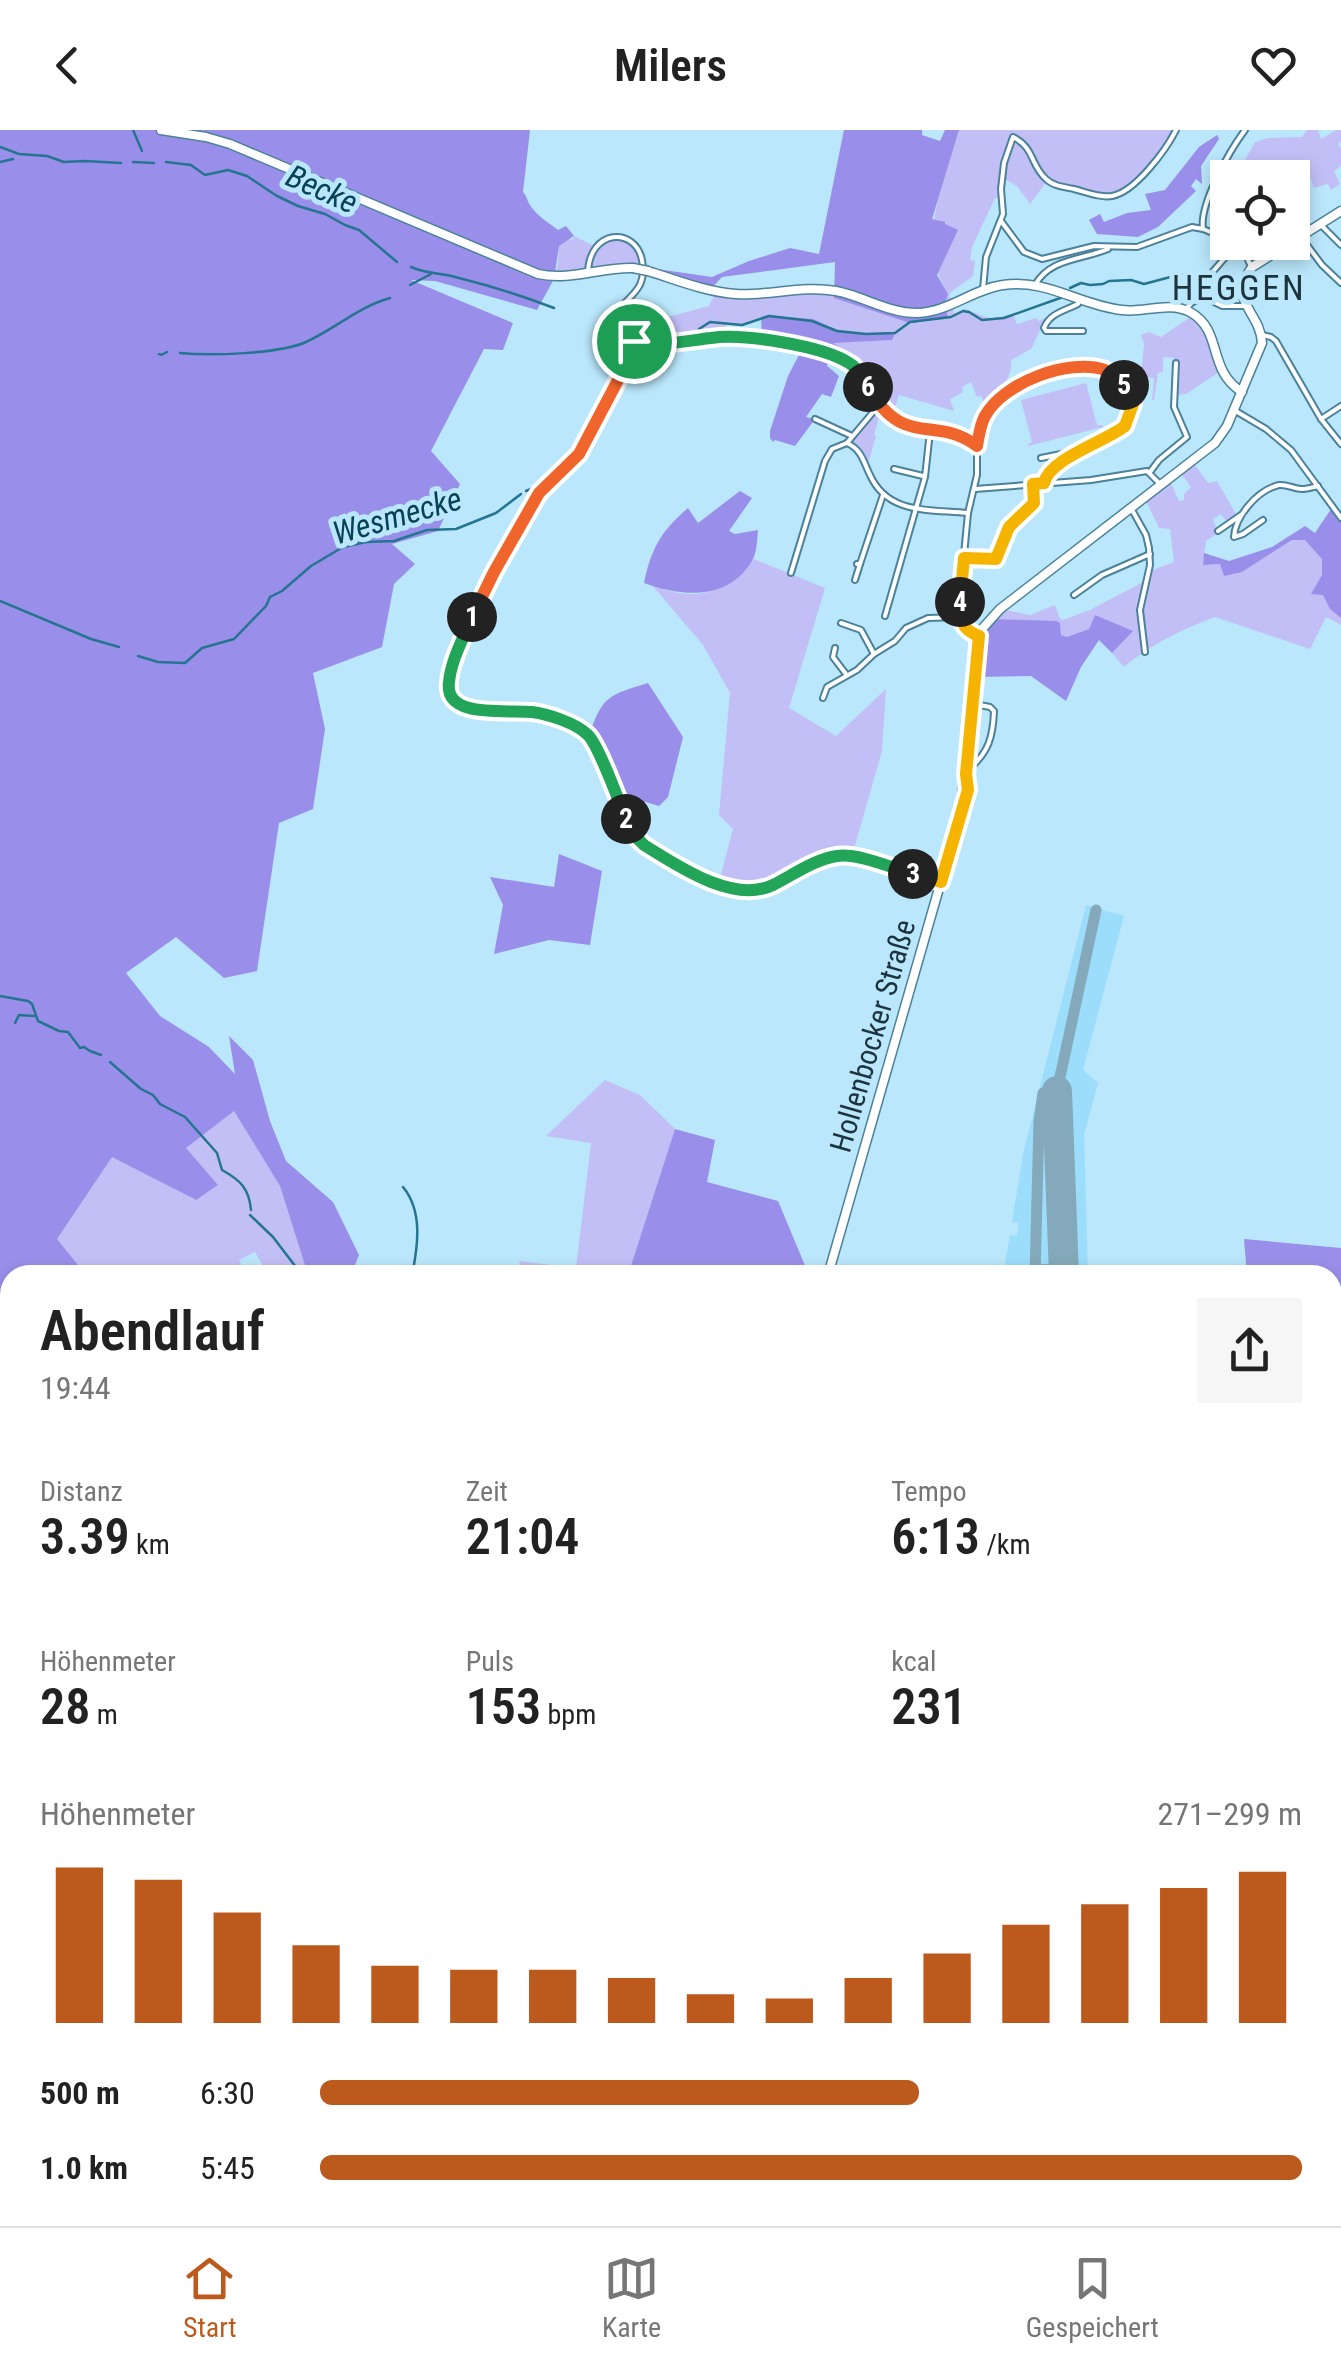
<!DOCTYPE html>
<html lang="de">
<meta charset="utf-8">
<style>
:root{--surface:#fff;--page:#f6f6f6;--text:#222;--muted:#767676;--line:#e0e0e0;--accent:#bc5a1e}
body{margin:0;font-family:"Roboto Condensed",sans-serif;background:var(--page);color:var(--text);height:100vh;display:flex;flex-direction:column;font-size:38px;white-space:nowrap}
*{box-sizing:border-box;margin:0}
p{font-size:32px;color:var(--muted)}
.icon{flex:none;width:55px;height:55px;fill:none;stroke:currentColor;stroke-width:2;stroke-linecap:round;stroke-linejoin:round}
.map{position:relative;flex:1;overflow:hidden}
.panel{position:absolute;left:0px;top:1135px;width:1342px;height:962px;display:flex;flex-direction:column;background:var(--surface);border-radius:30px 30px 0 0;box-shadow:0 5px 15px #0003}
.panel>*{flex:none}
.fabs{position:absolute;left:1210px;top:30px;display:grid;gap:20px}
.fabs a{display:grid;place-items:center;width:100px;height:100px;border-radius:0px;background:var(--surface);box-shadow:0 5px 15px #0003;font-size:50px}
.pin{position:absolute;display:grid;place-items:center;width:85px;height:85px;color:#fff;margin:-42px;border:5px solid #fff;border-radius:50%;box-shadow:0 2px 10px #0007}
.km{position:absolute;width:50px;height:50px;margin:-25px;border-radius:50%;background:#222;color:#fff;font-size:28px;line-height:50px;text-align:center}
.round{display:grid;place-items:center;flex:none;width:105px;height:105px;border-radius:0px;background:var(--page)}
.headline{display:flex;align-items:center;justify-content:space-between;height:170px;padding:0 40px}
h1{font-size:55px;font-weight:600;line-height:75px}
.metrics{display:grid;grid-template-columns:repeat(3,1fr);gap:15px;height:170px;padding:10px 40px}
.metrics div{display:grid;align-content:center}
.metrics b{font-size:50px;font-weight:600}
.metrics small{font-size:28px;font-weight:400}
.metrics p{font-size:28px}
.chart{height:280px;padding:20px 40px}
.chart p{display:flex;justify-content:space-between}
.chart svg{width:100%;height:180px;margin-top:10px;stroke:var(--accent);stroke-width:6}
ul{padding:0 40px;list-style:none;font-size:32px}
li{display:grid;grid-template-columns:160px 120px 1fr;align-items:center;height:75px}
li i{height:25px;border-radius:12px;background:var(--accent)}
header{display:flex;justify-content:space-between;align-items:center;height:130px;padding:0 40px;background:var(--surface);font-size:45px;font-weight:600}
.tab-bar{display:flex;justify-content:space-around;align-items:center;height:140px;border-top:2px solid var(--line);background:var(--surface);font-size:28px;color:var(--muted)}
.tab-bar a{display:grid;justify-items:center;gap:5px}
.tab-bar .selected{color:var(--accent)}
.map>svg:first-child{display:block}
.built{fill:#9bddfb}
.green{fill:#c2bff7}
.forest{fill:#998fea}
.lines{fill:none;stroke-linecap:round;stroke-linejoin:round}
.stream{stroke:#257491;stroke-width:2.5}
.taxiway{stroke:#84a9ba;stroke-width:11}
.runway{stroke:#84a9ba;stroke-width:30}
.street-casing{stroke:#4b8299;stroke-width:8}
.secondary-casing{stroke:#4b8299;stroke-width:11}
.street{stroke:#fff;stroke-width:4}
.secondary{stroke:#fff;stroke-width:8}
.secondary-bridge-casing{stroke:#4b8299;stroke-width:11;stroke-linecap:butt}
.secondary-bridge{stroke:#fff;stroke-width:8}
.split-1-casing{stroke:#fff;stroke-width:20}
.split-2-casing{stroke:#fff;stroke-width:20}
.split-3-casing{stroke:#fff;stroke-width:20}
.split-4-casing{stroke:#fff;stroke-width:20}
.split-5-casing{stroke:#fff;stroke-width:20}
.split-6-casing{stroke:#fff;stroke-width:20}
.split-7-casing{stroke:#fff;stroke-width:20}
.split-1{stroke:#f0652b;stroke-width:12}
.split-2{stroke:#22a559;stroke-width:12}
.split-3{stroke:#22a559;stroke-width:12}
.split-4{stroke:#f5b400;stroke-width:12}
.split-5{stroke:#f5b400;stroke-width:12}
.split-6{stroke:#f0652b;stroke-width:12}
.split-7{stroke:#22a559;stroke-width:12}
.labels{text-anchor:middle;stroke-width:10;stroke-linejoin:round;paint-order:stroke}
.street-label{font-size:30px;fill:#1d343f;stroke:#bae7fc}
.water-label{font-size:32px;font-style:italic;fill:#084256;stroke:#bae7fc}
.quarter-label{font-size:35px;letter-spacing:2.5px;fill:#1d343f;stroke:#bae7fc}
</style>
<header><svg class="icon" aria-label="back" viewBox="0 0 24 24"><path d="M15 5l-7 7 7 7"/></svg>Milers<svg class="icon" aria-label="heart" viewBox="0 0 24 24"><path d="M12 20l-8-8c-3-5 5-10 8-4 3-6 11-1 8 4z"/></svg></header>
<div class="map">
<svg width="1341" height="2096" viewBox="0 0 1341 2096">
<rect width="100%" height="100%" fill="#bae7fc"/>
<g class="built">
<polygon points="1086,775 1124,786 1083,940 1098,953 1084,1005 1088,1145 1003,1145 1010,1105 1017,1106 1019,1093 1012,1092 1023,1024"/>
<polygon points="507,2088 848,2088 851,2096 513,2096"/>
</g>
<g class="green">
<path d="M959,0H1176C1166,20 1132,63 1109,66C1090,68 1066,56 1047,51L1030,74L1017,56L1003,48L1002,68H995L972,117L970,130L975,131L973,146L951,162L949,166L955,176L959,174L953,180L954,183L965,179L991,189L1013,184L1017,194L1036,188L1039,191L1046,188L1031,219L1011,230C1013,248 999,263 984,272L981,266L977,267L971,252L962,257L963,262L950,269L954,281L899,265L892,288L881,279L874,305L876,306L867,337L863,329L847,313L878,275L858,241L831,212L891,210L894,203L866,204L837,200L813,189L767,185L740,194L727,193L722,204L660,210L668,187L709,176L715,164L833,163L945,174L948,164C916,111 943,54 959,0Z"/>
<polygon points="1307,0 1318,0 1321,9 1336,0 1341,0 1341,12 1338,14 1341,18 1341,36 1334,41 1340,54 1331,60 1328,54 1314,58 1307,39 1292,47 1243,47 1246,43 1240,39 1255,12 1268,8 1302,7"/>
<path d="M612,105C635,107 644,114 642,138L554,149L558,134L559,116L563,112L573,109L574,106L592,115L600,109Z"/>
<polygon points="1192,186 1206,200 1219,242 1186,264 1175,265 1177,232 1174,228 1163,227 1163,242 1158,243 1154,270 1152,270 1154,248 1141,246 1144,214 1141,205 1149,202 1161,207"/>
<polygon points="1086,253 1097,295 1103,295 1103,297 1028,316 1028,314 1032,312 1021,270"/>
<path d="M1193,332L1208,353L1217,351L1236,384L1226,391L1221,384L1213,389L1218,403L1206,411L1203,434H1220L1242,442L1292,410H1305L1311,415L1341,391V495L1326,487L1310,519L1215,487C1181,500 1151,514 1124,537L1112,523L1132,501L1095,486L1089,499L1067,507L1061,505L1060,494L990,489L1000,479L1030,485L1055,475L1060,489L1063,490L1090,480L1143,452L1147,442L1174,432L1170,399L1159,398L1145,369L1170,351L1179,371L1184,370V364L1191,357L1180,342Z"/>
<path d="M754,429L825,458L789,578L836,606L886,559L882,621L852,726C816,725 788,759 751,761C741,761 729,757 718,756L733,699L719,685L730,563L703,515L653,456C698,473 725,463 754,429Z"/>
<polygon points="605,950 640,965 675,999 628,1145 523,1145 519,1131 576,1138 591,1013 546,1006"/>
<polygon points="234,980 280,1056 308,1145 268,1145 255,1122 239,1130 246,1145 86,1145 56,1110 112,1026 195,1070 218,1055 185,1018"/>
<polygon points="0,1371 10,1373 10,1572 0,1579"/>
<polygon points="0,1897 10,1897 10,2088 144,2088 144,2096 0,2096"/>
<polygon points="848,2088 1152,2088 1133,2096 851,2096"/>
</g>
<g class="forest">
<path d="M0,0H530L523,62C527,66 527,71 530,75C536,85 549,93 558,100L566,96L574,106L559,116L554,149L537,180L435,151L411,150L513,193L503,220L484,219L431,321L460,354L438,401L392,414L415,434L394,454L382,517L313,543L325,599L313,679L279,693L257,841L224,848L176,807L126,843L160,886L209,917L235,944L229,906L253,930L270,991L286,1031L333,1072L359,1125L351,1145H308L280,1056L234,981L186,1018L218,1055L196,1070L112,1027L57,1109L86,1145H10V1232L0,1225Z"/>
<polygon points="844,0 922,0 922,5 940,11 945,0 959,0 932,89 945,92 945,94 958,100 937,145 948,164 945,174 948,188 910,193 834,168 835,132 722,147 708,162 651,144 657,139 712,147 749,131 790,118 819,124"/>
<polygon points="1217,5 1219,9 1201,36 1202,54 1196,49 1191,56 1196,61 1158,97 1138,107 1097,104 1089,90 1100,84 1104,92 1127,83 1151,80 1145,64 1165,60 1199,17"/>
<polygon points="767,185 813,189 837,200 866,204 895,203 892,210 833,213 854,225 846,231 829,226 827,236 839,246 831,267 822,264 806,287 815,289 795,316 775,310 773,312 770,308 770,301 788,246 800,223 790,222 792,214 762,207 761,187"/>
<path d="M740,361L752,368L729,401L735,404L758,400C757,410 757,423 752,431C728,471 681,467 644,453C651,419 661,401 688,378L698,393Z"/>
<polygon points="1333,376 1341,382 1341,488 1330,479 1323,465 1311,464 1322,445 1322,429 1305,410 1292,410 1242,442 1224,446 1220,434 1203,435 1204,423 1229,431 1272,417 1305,396 1315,403"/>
<polygon points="1095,485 1133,501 1112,523 1099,510 1081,537 1066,571 1031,546 974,547 976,522 990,489 1056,491 1060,493 1061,505 1067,507 1089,499"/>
<path d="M648,553L683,607L668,667L659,676L615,663L589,606C602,566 609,565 648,553Z"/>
<polygon points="559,724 602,741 590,815 549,810 494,824 503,775 490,747 554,757"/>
<polygon points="675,999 715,1010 707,1052 778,1071 809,1145 628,1145"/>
<polygon points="1244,1109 1341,1118 1341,1275 1333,1309 1332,1145 1247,1145"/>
<polygon points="1333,1327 1341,1328 1341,1639 1332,1634"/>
<polygon points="1341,1648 1341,1802 1333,1806 1333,1662"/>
<polygon points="1341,1902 1341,2061 1333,2063 1333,1905"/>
</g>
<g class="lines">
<g class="stream">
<polyline points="133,0 142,21"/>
<polyline points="0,17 19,24 47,26 64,32 85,31 121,33"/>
<polyline points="0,32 13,29"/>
<polyline points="133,32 154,33"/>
<polyline points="166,32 191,35 205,45 228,40 247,46 277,66 298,76 325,84 345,95 359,100 397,132"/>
<path d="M411,137C427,144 443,143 459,148C491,156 523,166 554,178"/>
<polyline points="410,155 431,144"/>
<polyline points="1070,158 1081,153 1090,155 1103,154 1109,151 1131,150 1144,154 1178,145 1194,145"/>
<polyline points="699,199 710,192 742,195 769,186 812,191 837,201 866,204 895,203 910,192 951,187 963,181 969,182 982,190 1004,188 1063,167"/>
<polyline points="676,211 694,203"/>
<path d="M180,223C210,226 279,224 306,212C335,199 358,177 390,168"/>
<polyline points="159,224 161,225 167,222"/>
<polyline points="596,289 611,255"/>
<polyline points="577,320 588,305"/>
<polyline points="526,361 543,354 570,326"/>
<polyline points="0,471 91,509 119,517"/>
<polyline points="138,526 158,532 185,533 202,518 234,509 266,476 270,467 282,461 311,436 343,417 366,412 394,411 427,400 456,399 496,383 521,364"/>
<polyline points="0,866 28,871 32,874 38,891 59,901 68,902 80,918 84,917 90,921 101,925"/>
<polyline points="15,893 19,885 34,886"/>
<path d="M110,932L141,959L153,965L160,974L185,987L217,1023L222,1040C240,1050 249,1058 251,1080"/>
<path d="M403,1057C423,1081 418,1116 412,1145"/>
<polyline points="250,1085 273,1107 302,1145"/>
<polyline points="0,1232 10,1235"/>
<polyline points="1332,1473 1341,1472"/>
<polyline points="1332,1826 1341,1827"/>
<polyline points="0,1996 10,1993"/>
</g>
<g class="taxiway">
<polyline points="1039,992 1043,963 1050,960 1057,961 1096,780"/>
<polyline points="1035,1140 1064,1139"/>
<polyline points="1035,1145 1039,992 1048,986 1058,991"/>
</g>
<polyline class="runway" points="1057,961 1064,1145"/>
<defs>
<g id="street">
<polyline points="1001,91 1024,122 1042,129 1094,116 1137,117 1192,97 1203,99 1228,109"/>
<polyline points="1321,95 1341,115"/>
<path d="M1203,99C1199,74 1230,20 1245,0"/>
<polyline points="1301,107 1322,135 1341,153"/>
<polyline points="1233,112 1245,124 1251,136"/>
<path d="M588,143C589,99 635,96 642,130C650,172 609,165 619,201C651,225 688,208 723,207C745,206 770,209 792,214C808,218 845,226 856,238C871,255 875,281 897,292C923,306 953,298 977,316V345L968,383L960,467V487L965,499L979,506"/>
<path d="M1035,155C1050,128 1082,130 1108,119"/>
<path d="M983,159L986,127L1003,84L1001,59L1004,33L1013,7C1035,18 1030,35 1046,49C1053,56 1064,57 1074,59C1086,62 1100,68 1112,66C1135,62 1166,20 1176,0"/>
<polyline points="1204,167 1202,154 1236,115"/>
<path d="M1079,168L1078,174C1064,181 1050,183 1044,198L1046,201H1083"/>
<polyline points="1186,180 1191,173 1204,167 1222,176 1244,176"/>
<polyline points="1262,205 1271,207 1276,211 1321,289 1341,314"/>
<polyline points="634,211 617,252 579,325 539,363 494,442 475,481 449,553 451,567 463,577 530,582 546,585 577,597 592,610 634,705 654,722 721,757 743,761 762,759 826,729 845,725 939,751"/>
<polyline points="1234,280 1266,299 1291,320 1341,388"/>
<polyline points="815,289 852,306"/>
<polyline points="1321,289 1341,276"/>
<path d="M847,313C862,320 863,331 870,345C888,385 930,379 968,383"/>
<polyline points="847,313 879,275"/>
<path d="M977,316C979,306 980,295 985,286C992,273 1019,252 1033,246C1053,239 1091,233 1110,243C1122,249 1129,262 1133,274L1125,296C1104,311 1050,328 1044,353"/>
<polyline points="1041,328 1076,321"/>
<polyline points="894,339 923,346"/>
<polyline points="1150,342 1159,330 1187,307 1174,277 1176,233"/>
<polyline points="975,359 1091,350 1147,341 1159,353"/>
<polyline points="1131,378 1146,405 1149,418 1150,435 1140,480 1145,522"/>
<path d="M1263,390L1243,404L1234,407C1235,387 1257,360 1279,355C1287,354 1294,359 1302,359C1308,359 1313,357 1318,356"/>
<polyline points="1218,401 1241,385"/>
<polyline points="964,428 997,429 1009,397 1034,373 1033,355"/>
<polyline points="857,434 860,434 883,365"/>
<polyline points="791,443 825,331 832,319 847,313"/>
<polyline points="855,450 860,434"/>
<polyline points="1074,465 1102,445 1150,424"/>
<polyline points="885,486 925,347 930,301"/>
<polyline points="841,493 861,500 874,524"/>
<polyline points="835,518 833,527 846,544"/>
<polyline points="823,568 827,557 857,540 874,524 895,511 906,498 928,488 960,487"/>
<path d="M967,637L970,638C989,622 993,606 994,581L990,577L974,574"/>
<polyline points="0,1314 10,1311"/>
<polyline points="0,1332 10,1333"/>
<polyline points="0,1509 10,1505"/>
<polyline points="0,1584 10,1576"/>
<polyline points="0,1594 10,1596"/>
<polyline points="0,1640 10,1630"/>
<polyline points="0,1694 10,1683"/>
<polyline points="0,1753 10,1758"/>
<polyline points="0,1798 10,1800"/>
<polyline points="0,1895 10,1895"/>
<polyline points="158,2088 158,2096"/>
<polyline points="301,2088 311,2096"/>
<polyline points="231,2096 242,2088"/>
<polyline points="282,2096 293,2088"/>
</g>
<g id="secondary">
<path d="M161,0L206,7L230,14L538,144C570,151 601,137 633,138"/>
<path d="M648,141C677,150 706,162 736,164C769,166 803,155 836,161C863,166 888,183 917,183C949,182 973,159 1003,155C1045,148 1082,176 1122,180C1144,183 1169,171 1190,182C1224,201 1206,239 1242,262"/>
<path d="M961,680L976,522L982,499L1000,479L1215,313L1227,296L1262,213C1260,180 1227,173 1252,137L1341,81"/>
<polyline points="828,1145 962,678"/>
<polyline points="1332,2055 1341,2053"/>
<polyline points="387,2088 394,2096"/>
<polyline points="933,2088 936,2096"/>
<polyline points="1218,2096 1241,2088"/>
</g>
</defs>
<use href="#street" class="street-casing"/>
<use href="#secondary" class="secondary-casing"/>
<use href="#street" class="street"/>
<use href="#secondary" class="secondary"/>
<defs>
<polyline id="secondary-bridge" points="633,138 648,141"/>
</defs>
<use href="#secondary-bridge" class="secondary-bridge-casing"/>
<use href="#secondary-bridge" class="secondary-bridge"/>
</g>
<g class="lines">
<defs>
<polyline id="split-1" points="472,487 494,442 539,363 579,324 617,252 634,211"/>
<path id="split-2" d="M472,487C464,507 451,530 449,552C444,590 509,579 532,582C548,584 576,593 588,605C599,616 619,672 626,689"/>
<path id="split-3" d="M626,689L634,705L644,715C678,736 733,774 773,755C793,745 815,729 837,726C858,723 892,738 913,744"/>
<path id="split-4" d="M913,744L941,752L968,660L966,644L979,506C962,500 959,489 960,472"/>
<path id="split-5" d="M960,472L964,428L996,429L1009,397L1034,373L1033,354L1044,353C1050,328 1105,312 1125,296L1133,274L1124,255"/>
<path id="split-6" d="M868,257C904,320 934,284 977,316C979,305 980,295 985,286C1004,252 1069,228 1105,240C1113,243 1118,249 1124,255"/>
<path id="split-7" d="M634,211C660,217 685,211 711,208C743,203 823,216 849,233C858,238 863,248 868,257"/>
</defs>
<use href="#split-1" class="split-1-casing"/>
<use href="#split-2" class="split-2-casing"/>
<use href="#split-3" class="split-3-casing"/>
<use href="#split-4" class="split-4-casing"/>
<use href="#split-5" class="split-5-casing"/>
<use href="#split-6" class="split-6-casing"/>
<use href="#split-7" class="split-7-casing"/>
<use href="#split-1" class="split-1"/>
<use href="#split-2" class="split-2"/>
<use href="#split-3" class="split-3"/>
<use href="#split-4" class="split-4"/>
<use href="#split-5" class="split-5"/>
<use href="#split-6" class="split-6"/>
<use href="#split-7" class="split-7"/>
</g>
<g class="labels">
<g class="street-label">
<text transform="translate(873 906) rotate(-74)" y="10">Hollenbocker Straße</text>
</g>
<g class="water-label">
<text transform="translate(322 59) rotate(24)" y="11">Becke</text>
<text transform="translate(397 386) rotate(-16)" y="11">Wesmecke</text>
</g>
<g class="quarter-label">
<text x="1239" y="170">HEGGEN</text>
</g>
</g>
</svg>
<div class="fabs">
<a><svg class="icon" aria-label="locate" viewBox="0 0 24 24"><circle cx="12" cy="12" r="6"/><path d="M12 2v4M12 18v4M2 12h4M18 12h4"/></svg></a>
</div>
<div class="pin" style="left:634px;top:211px;background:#1e9e55"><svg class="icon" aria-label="arrive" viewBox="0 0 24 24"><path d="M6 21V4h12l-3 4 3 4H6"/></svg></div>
<b class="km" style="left:472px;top:487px">1</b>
<b class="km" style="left:626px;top:689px">2</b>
<b class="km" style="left:913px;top:744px">3</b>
<b class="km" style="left:960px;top:472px">4</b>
<b class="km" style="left:1124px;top:255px">5</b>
<b class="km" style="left:868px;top:257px">6</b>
<section class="panel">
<div class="headline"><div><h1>Abendlauf</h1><p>19:44</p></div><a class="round"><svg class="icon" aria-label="share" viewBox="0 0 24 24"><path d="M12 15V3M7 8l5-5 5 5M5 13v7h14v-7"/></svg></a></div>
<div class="metrics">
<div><p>Distanz</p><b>3.39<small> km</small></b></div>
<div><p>Zeit</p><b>21:04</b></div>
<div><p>Tempo</p><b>6:13<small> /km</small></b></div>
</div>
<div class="metrics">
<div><p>Höhenmeter</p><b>28<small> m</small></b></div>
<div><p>Puls</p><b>153<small> bpm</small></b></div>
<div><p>kcal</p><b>231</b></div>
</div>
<div class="chart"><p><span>Höhenmeter</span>271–299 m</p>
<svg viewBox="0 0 160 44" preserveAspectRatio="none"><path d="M5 44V6M15 44V9M25 44V17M35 44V25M45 44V30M55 44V31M65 44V31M75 44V33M85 44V37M95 44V38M105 44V33M115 44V27M125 44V20M135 44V15M145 44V11M155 44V7"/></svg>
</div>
<ul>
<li><b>500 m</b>6:30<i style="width:61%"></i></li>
<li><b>1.0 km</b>5:45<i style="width:100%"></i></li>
</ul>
</section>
</div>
<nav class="tab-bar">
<a class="selected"><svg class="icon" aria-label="home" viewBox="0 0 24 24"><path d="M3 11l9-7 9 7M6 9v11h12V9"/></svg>Start</a>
<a><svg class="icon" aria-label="map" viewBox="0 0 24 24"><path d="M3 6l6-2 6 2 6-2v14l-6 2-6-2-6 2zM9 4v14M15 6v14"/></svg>Karte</a>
<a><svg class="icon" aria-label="saved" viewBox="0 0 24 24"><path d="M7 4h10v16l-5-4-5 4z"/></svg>Gespeichert</a>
</nav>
